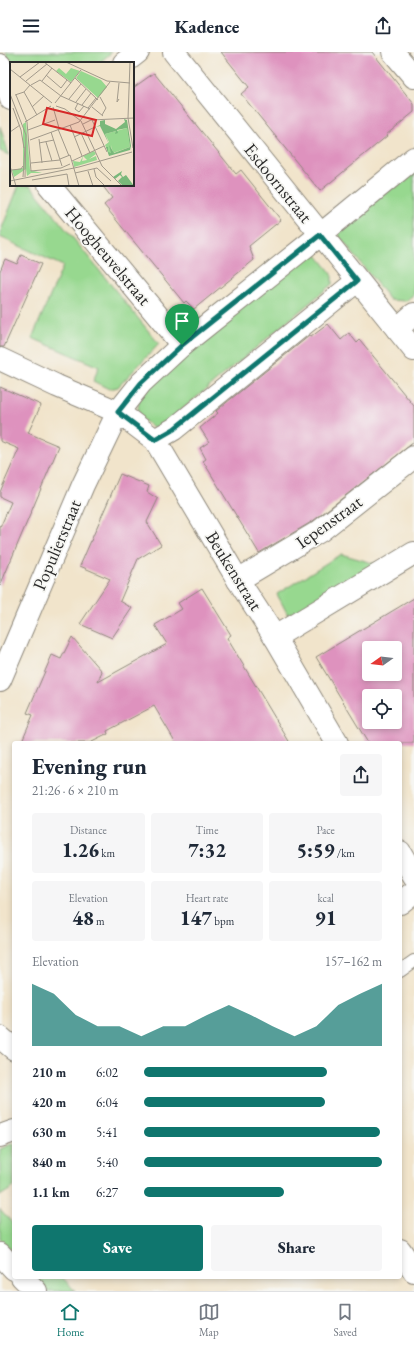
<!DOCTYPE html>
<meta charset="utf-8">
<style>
:root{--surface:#fff;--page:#f6f6f7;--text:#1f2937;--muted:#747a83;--line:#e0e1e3;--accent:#0f766e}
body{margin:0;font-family:"EB Garamond",serif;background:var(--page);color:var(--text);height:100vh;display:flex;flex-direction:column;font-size:15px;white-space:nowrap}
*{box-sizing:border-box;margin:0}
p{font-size:13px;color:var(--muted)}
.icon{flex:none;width:22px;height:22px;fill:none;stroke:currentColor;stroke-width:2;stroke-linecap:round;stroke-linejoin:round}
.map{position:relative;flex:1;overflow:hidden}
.drawer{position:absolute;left:12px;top:689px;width:390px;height:538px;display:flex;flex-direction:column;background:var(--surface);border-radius:4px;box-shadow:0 2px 6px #0003}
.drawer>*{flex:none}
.needle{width:26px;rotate:256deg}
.controls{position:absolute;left:362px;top:589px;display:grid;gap:8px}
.controls a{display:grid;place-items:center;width:40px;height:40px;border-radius:4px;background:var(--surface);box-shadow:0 2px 6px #0003;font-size:20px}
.pin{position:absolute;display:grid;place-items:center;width:34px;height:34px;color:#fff;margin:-41px -17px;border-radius:50% 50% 50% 0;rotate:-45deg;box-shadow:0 0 4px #0007}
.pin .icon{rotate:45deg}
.round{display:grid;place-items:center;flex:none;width:42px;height:42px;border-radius:4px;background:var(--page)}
.headline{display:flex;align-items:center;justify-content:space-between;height:68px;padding:0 20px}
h1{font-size:22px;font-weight:800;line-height:30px}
.figures{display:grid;grid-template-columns:repeat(3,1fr);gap:6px;height:68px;padding:4px 20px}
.figures div{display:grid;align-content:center;border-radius:4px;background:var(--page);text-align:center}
.figures b{font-size:20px;font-weight:800}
.figures small{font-size:11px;font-weight:400}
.figures p{font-size:11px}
.chart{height:112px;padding:8px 20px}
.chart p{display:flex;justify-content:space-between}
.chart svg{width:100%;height:72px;margin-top:4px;fill:var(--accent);opacity:.7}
.button{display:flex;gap:8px;margin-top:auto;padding:8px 20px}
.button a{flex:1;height:46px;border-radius:4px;background:var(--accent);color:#fff;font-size:16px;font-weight:800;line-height:46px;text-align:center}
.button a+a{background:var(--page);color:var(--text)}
ul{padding:0 20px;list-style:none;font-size:13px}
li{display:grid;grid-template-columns:64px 48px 1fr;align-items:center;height:30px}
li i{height:10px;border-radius:5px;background:var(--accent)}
header{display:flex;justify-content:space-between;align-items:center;height:52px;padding:0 20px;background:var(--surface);font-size:18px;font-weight:800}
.tabs{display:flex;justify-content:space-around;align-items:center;height:56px;border-top:1px solid var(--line);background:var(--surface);font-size:11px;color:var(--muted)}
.tabs a{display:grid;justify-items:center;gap:2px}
.tabs .active{color:var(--accent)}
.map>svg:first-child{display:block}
.green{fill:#97d88f;stroke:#61825d}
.building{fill:#de92be;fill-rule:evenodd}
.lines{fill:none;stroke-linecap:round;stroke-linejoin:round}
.service-casing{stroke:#8e887b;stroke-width:14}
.minor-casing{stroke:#8e887b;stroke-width:24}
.service{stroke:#fff;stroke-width:12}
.minor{stroke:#fff;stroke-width:22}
.route-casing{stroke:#fff;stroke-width:8}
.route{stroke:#0f766e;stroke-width:5}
.labels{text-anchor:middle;stroke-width:3.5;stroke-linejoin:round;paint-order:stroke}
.street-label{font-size:18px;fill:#2b2b2b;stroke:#f6f6f2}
.inset-road{fill:none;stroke:#a29a8b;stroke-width:1}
.view{fill:#d62828;fill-opacity:0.15;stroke:#d62828;stroke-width:2}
.inset-edge{fill:none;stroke:#2b2b2b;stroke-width:2}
</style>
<header><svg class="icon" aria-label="menu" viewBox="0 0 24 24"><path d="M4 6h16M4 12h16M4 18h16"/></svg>Kadence<svg class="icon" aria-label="share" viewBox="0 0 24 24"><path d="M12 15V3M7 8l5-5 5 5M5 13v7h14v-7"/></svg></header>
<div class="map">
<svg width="414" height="1239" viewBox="0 0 414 1239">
<rect width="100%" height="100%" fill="#f6f6f2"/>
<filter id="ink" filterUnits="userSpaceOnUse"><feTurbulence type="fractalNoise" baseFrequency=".025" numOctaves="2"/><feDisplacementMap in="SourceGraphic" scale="8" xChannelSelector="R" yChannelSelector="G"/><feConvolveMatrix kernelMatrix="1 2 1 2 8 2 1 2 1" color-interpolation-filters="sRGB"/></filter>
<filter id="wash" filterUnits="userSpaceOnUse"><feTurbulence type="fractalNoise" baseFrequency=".012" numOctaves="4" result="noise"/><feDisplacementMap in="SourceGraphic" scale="16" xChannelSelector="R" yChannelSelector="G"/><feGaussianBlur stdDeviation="0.9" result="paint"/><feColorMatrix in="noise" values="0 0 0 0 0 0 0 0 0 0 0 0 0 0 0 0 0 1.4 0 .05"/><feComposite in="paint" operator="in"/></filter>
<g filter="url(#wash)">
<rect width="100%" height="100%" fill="#f1e4cb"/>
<g class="green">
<polygon points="6,0 112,0 99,11 11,11 11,16"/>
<polygon points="0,74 9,103 0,99"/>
<polygon points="414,115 414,242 406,249 390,248 339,184 342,174"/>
<polygon points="19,133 30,133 159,292 118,335 109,337 93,329 99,315 32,286 63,214 0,185 0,181"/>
<polygon points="316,202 332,222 332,232 173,365 168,376 152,375 141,366 138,358 139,347 152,331 305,203"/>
<polygon points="341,502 376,512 289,565 277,542"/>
<polygon points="14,1091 14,1135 0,1144 0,1097"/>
<polygon points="0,1157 14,1173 14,1203 0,1186"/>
<polygon points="31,1225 62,1225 75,1239 42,1239"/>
</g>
<g id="blocks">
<g class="building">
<polygon points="221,0 372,0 414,52 414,60 386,83 387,84 320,139 241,42 249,35"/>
<polygon points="154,21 236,122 241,118 281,168 249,194 254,208 194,257 186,249 184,251 104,153 112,146 102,133 133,133 133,36"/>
<polygon points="21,203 41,212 4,295 0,295 0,219 5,207 17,212"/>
<polygon points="328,272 341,288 349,281 357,291 360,288 414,354 414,390 313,469 259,501 203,409 206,407 200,396 209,390 200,376 218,361 216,359 309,284 311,285"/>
<polygon points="0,335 41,353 28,381 59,394 0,534 0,476 11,450 0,445 0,440 19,397 0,389"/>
<polygon points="120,422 149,434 147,440 158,447 147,470 161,493 138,507 120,549 132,556 112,586 80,572 110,527 80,514"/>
<polygon points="202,536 231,583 227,586 290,691 176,691 154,654 107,679 108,682 90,691 21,691 33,663 27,661 52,603 61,607 72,585 102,619 98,630 167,592 155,573 182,557 178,551"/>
<path d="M414,546V691H368L316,605ZM369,596H395V622H369ZM369,644H395V670H369Z"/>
</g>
</g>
</g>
<g filter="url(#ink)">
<use href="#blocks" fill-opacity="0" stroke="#8e887b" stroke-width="1"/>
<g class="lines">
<defs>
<polyline id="service" points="400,919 414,909"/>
<g id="minor">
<polyline points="174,0 414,298"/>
<polyline points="393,0 414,25"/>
<polyline points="124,11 138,0"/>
<polyline points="0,13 11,47"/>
<polyline points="49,133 182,293"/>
<polyline points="397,277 414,262"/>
<polyline points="0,307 57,334 118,360 155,388 238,528 275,585 337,691"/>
<polyline points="155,388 174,377 357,229"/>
<polyline points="238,528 320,479 414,405"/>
<polyline points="275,585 414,501"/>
<polyline points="0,628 83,433 118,360 141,331 182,293 320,183 414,106"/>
<polyline points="400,800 414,824"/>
<polyline points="400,851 414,840"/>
<polyline points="0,985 14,997"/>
<polyline points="0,1084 14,1079"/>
<polyline points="400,1198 414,1219"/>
<polyline points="0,1202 14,1217"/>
<polyline points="22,1225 36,1239"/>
</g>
</defs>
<use href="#service" class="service-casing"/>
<use href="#minor" class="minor-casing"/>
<use href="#service" class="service"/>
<use href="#minor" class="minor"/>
</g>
</g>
<g class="lines" filter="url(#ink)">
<defs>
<polygon id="route" points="320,183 357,229 174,377 155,388 118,360 141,331 182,293"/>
</defs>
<use href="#route" class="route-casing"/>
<use href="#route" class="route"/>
</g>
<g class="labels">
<g class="street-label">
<text transform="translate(278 131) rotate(51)" y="6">Esdoornstraat</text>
<text transform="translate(108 204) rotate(50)" y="6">Hoogheuvelstraat</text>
<text transform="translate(329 470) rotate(-36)" y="6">Iepenstraat</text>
<text transform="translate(57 493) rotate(-67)" y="6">Populierstraat</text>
<text transform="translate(234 519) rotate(58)" y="6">Beukenstraat</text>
</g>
</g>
<g transform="translate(10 10)">
<rect width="124" height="124" fill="#f1e4cb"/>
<path d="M49,6L56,12L61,6L70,9L61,20L46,9ZM71,9L91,18L97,25L88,36L66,16ZM16,60L20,108L32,111H21L17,114L16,107L4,115L2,108L13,106V62ZM117,66L120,85L103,91L101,83L102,90L99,92L95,83L99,80L95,72ZM84,89L86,92L79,97L86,94L87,98L64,105L63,99L70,100L73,94L72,99L77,98L73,94Z" fill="#97d88f"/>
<path d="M114,57L117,58L121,84L120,88L99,94L96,85H98V90L101,91L99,83L104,91L120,85L117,66L107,68L108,71L105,72L106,69L95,72L99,82L90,64L86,65L90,63V59L95,58V62L106,67L115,60ZM112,109L111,112L113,115L116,113L124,124H113L108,119L112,115L110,113L105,117L103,115Z" fill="#79b87a"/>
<path class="inset-road" d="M34,0L61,21M56,0L97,19L120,21M120,0L118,56L123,86M0,7L42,41M36,13L51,26L57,18M10,15L30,0M65,16L88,38M16,19L37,2M32,19L42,6M21,23L30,18L51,34L80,47M14,30L27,53M0,32L16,73L15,115M5,33L14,30L20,23M6,33L17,60L21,109L51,106L60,102M90,35L96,46L92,53M59,37L71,22M109,37L107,40L109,21M66,40L76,27M45,41L71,8M68,41L65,47L69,50L74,44M72,43L81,31M46,44L55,47L71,59L92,104L112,124M22,45L34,34M43,45L49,66M82,45L93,54M3,46L11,68L14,86M78,46L86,36M82,58L97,90M15,60L41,44M73,62L81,58L124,56M60,63L72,94M48,67L59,94M18,68L45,58M0,70L10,63M41,70L52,104M71,71L80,91M64,75L85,65M29,77L32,101M20,78L69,60L100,20M36,80L42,99M29,81L44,78M50,97L60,93L69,124M62,99L94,84M21,101L50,98M0,104L6,124M84,107L86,115L95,124M1,108L11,107L13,104M78,109L83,124M65,111L87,106L101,119M13,115L15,85M22,118L57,112L59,124M0,119L69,105L122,90"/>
<path class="view" d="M37,46L86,58L82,74L33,62Z"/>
<rect width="124" height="124" class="inset-edge"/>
</g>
</svg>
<div class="controls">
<a><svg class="needle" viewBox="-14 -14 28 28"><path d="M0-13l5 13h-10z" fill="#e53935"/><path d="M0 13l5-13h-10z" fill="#747a83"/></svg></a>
<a><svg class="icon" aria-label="locate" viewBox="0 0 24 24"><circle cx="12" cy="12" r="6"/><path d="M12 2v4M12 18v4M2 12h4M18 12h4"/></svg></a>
</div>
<div class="pin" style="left:182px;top:293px;background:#1e9e55"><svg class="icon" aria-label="arrive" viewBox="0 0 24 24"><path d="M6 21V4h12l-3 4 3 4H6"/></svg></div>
<section class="drawer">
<div class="headline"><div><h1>Evening run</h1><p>21:26 · 6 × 210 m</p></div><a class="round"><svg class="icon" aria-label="share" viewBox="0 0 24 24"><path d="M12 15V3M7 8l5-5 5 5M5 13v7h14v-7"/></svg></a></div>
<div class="figures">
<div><p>Distance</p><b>1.26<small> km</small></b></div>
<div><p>Time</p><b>7:32</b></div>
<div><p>Pace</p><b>5:59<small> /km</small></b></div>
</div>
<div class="figures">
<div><p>Elevation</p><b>48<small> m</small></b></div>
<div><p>Heart rate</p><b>147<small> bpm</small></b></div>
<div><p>kcal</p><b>91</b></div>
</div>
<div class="chart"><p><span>Elevation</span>157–162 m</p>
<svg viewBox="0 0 160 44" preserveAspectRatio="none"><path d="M0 44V6L10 12L20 25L30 32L40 32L50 38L60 32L70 32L80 25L90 19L100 25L110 32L120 38L130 32L140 19L150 12L160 6V44z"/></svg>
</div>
<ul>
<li><b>210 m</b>6:02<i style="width:77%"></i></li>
<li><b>420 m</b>6:04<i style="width:76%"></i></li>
<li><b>630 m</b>5:41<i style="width:99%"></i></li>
<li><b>840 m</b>5:40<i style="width:100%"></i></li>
<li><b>1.1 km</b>6:27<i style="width:59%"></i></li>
</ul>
<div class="button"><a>Save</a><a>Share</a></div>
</section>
</div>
<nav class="tabs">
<a class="active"><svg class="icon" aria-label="home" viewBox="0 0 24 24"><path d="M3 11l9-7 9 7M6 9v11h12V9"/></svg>Home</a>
<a><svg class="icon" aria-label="map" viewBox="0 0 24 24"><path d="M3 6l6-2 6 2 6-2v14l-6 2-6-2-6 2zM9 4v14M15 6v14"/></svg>Map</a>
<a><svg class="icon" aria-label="saved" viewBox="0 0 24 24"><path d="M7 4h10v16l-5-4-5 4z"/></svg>Saved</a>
</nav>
